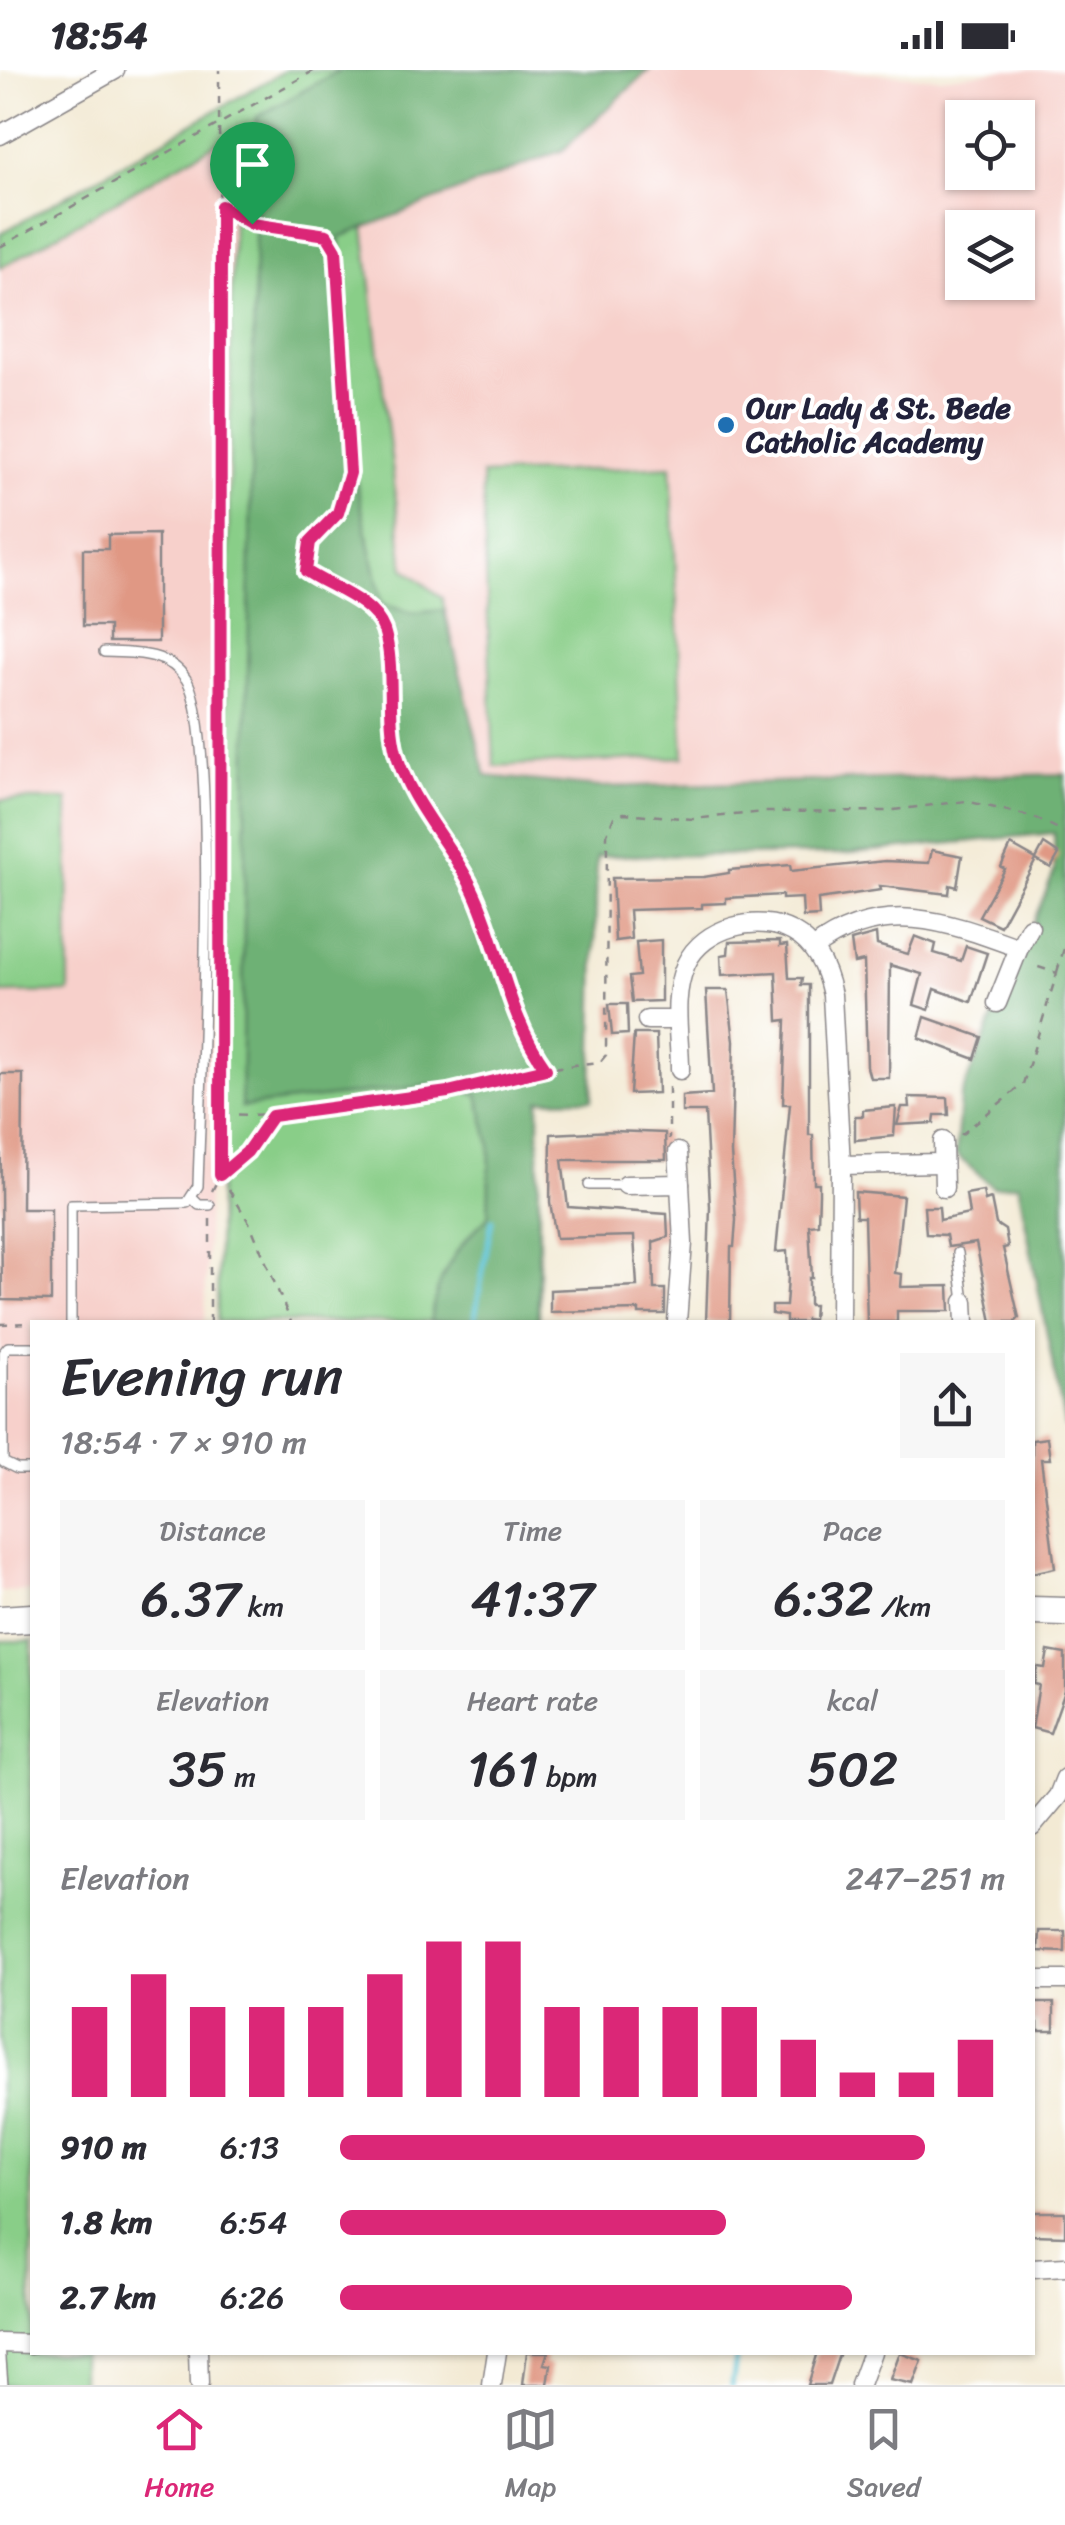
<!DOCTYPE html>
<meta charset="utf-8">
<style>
:root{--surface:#fff;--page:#f7f7f7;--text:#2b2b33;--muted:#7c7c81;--line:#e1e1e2;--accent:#db2777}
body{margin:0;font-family:Sriracha,sans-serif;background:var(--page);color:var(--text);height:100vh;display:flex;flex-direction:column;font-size:38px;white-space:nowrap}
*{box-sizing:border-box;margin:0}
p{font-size:32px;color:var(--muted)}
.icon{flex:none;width:55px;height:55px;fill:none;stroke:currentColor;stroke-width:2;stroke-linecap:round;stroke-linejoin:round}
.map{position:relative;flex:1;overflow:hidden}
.side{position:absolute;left:30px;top:1250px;width:1005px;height:1035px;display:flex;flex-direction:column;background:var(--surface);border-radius:0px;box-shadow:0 2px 8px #0004}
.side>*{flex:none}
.fabs{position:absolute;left:945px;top:30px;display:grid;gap:20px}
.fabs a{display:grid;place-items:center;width:90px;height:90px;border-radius:0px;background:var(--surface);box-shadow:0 2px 8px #0004;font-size:50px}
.pin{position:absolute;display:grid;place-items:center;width:85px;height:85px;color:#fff;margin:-102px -42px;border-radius:50% 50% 50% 0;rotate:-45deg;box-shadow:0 0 10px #0007}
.pin .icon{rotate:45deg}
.round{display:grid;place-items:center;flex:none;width:105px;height:105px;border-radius:0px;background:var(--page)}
.summary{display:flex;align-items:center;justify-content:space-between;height:170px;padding:0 30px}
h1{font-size:55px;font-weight:600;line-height:75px}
.figures{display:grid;grid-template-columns:repeat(3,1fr);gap:15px;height:170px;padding:10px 30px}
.figures div{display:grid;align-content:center;border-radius:0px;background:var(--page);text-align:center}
.figures b{font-size:50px;font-weight:600}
.figures small{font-size:28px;font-weight:400}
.figures p{font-size:28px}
.chart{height:280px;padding:20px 30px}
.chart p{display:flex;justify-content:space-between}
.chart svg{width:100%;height:180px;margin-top:10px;stroke:var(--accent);stroke-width:6}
ul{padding:0 30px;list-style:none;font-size:32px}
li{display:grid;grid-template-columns:160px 120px 1fr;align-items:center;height:75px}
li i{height:25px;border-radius:12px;background:var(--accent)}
.status{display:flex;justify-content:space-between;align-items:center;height:70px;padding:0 50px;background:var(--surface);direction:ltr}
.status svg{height:28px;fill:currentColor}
.menu{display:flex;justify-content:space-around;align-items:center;height:140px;border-top:2px solid var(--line);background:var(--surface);font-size:28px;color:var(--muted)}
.menu a{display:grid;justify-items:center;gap:5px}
.menu .active{color:var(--accent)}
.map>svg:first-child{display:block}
.built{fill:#f7d0cb;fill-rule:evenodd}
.green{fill:#89ce88;stroke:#567862;stroke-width:2.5}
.forest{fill:#6eb174;stroke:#486a58;stroke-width:2.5}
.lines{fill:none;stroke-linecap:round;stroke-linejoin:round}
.stream{stroke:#5ac3d6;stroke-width:5}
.building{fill:#e09884}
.lane-casing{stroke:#8a8688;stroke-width:12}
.street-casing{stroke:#8a8688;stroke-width:21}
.primary-casing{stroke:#8a8688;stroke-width:31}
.path{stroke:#8a8688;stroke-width:2.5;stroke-dasharray:8 8;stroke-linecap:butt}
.lane{stroke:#fff;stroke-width:9}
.street{stroke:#fff;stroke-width:18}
.primary{stroke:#fff;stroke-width:28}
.route-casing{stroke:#fff;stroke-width:20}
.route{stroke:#db2777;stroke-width:12}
.poi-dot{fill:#1f6fb2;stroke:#fff;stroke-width:4}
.labels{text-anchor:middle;stroke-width:8;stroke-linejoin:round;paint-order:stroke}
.poi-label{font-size:30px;font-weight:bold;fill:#22223b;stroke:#fff;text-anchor:start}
</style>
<div class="status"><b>18:54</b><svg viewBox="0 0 49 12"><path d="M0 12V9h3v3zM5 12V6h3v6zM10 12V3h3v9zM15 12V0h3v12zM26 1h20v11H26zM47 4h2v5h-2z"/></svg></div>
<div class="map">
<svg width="1065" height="2315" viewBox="0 0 1065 2315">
<rect width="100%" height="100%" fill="#fff"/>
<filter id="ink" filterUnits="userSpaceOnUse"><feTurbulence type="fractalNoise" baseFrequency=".01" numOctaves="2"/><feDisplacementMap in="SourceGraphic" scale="20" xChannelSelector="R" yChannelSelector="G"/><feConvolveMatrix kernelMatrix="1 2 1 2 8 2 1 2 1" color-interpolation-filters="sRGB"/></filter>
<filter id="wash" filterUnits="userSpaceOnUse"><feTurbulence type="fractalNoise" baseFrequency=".0048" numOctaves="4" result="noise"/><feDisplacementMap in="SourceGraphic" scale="40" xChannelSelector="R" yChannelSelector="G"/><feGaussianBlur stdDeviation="2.25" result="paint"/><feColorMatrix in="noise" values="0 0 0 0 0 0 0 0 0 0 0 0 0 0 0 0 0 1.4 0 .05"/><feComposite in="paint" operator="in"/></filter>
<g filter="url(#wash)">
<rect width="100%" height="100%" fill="#f3ead4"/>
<g class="built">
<path d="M649,0H820L941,8L1004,0H1065V747L597,785L485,705L442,528L404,498L364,157L563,80ZM962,48H1018V102H962ZM962,158H1018V212H962Z"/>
<polygon points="234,62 205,1252 32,1252 32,1521 0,1522 0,198"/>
</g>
<g class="green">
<polygon points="286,0 649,0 563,80 364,157 404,498 442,528 485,706 539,1029 539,1252 217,1252 234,63 0,198 0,164"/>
<polygon points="671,396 684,687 494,696 482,405"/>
<polygon points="0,730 68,730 69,922 0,923"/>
<polygon points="0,1571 32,1571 32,2282 82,2283 82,2315 0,2315"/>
</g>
<path class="forest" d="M340,0H649L563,80L340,167L354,401L382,534L412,543L444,540L486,706L600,717L1065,704V1358L1018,1114L993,1117L956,1085L960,1028L1055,800L1054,763L841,784L597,786L592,1029L539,1030L538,1252H430C436,1208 455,1177 488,1147L490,1075L478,1025L443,1014L241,1037L257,47Z"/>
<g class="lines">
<g class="stream">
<polyline points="474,1252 492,1150"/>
<polyline points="732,2315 737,2282"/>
</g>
</g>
<g id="blocks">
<g class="building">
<polygon points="158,464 158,572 109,572 109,556 83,556 83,479 108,479 108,465"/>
<polygon points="1044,774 1059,784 1051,798 1036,790 1000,856 979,846 1005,799 1001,797 1011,775 1036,789"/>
<polygon points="932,780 962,786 957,817 950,815 949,824 880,816 881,820 818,829 819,846 803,847 802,828 782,829 782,825 726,828 726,833 702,834 702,838 629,840 631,869 615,871 612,808 704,807 729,803 729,800 790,795 791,801 885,791 929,793"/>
<polygon points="876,864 877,875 908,884 915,866 936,874 934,883 961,891 966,876 987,883 971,932 935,919 929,940 914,935 922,904 890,895 889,1008 870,1008 867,997 864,891 854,893 851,871"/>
<polygon points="661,870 661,931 632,932 629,907 639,906 636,872"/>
<polygon points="780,871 780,876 787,875 789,908 802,908 801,915 809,915 809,1065 813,1065 814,1113 819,1113 819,1124 818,1154 809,1155 812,1208 809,1208 809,1235 814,1235 813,1250 806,1249 806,1252 786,1252 786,1246 772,1244 772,1236 786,1236 788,1207 787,1181 776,1182 790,1034 783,1034 786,950 778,951 776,902 722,905 721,885 728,884 729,872"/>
<polygon points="706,920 728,920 734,971 731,1083 736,1150 734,1177 731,1177 730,1252 706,1252 710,1137 705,1042 682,1042 682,1026 712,1024"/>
<polygon points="609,934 627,934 628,964 612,965"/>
<polygon points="925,947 982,967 975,989 919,968"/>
<polygon points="634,964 656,964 658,1023 630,1024"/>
<polygon points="0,1004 23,1004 22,1139 51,1139 51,1231 2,1230"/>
<polygon points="909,1027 948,1028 949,1045 935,1045 934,1053 897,1055 902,1037 910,1037"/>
<polygon points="896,1037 894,1066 855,1070 855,1046 863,1046 863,1040"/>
<polygon points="613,1061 665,1063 666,1090 562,1090 568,1137 667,1144 668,1167 653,1172 654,1219 665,1219 665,1244 639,1244 639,1240 550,1242 550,1220 637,1216 634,1166 556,1168 550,1132 551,1064"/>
<polygon points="983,1121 985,1131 991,1129 996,1154 1005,1160 1008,1177 1003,1178 1019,1248 1015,1252 992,1252 976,1173 948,1177 946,1165 926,1164 924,1137 939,1137 940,1150 969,1144 966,1124"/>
<polygon points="855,1122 903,1126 895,1203 902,1204 901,1217 949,1216 950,1241 897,1241 897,1252 867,1252 864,1147 856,1147"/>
<polygon points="1047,1368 1050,1389 1041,1389 1055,1498 1032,1503 1032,1370"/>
<polygon points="1048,1581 1065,1584 1065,1621 1050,1663 1032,1658 1039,1615 1034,1614 1037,1597 1045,1598"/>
<polygon points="1039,1861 1065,1861 1065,1882 1038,1881"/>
<polygon points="1032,1933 1054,1933 1054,1961 1038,1961 1038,1953 1032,1953"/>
<polygon points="1032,2142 1065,2142 1065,2166 1032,2165"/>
<polygon points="527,2282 548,2282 544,2294 551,2295 548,2315 523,2315"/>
<polygon points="817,2282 840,2282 829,2315 807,2315"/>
<polygon points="900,2283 922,2291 913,2315 890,2310"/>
</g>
</g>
</g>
<g filter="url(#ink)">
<use href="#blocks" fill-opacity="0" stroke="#8a8688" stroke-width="2.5"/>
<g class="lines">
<defs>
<g id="lane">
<polyline points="589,1115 626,1115"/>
<polyline points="193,1129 199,1135 210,1135"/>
<polyline points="958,1183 964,1232"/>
<path d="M71,1252V1135L187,1133L198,1116C200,1033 220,659 186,609C168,581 133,583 104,582"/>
<polyline points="32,1277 8,1277 3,1283 3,1392 17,1399 32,1399"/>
<polyline points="0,2275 3,2315"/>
</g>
<g id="street">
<polyline points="0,65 115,0"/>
<polyline points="1019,878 1030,857"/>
<path d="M813,879C881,827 946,851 1019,878L997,933"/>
<polyline points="647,950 677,950"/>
<path d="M680,1000C680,964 671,928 686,894C703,857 758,843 793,862C817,875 827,901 832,925L841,1095L840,1252"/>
<polyline points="943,1071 944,1118"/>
<polyline points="678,1082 680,1114"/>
<polyline points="841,1095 940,1093"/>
<polyline points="626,1115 680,1114 683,1173 677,1252"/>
<polyline points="964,1232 965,1252"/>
<polyline points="1032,1757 1058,1726 1065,1708"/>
<polyline points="1032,1910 1065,1910"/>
<polyline points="1032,2199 1065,2197"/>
<polyline points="0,2273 32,2274"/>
<polyline points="198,2282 199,2315"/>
<polyline points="492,2315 497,2282"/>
<polyline points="860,2315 872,2282"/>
</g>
<g id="primary">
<polyline points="1032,1541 1065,1542"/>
<polyline points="0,1550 32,1548"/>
</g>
</defs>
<use href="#lane" class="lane-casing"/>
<use href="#street" class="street-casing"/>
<use href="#primary" class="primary-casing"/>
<g class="path">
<path d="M222,137L253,154L327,165L336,180L350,403L338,443L310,472L306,501C330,518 373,530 383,560C396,598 386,643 396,682C409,732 448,770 471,816C500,875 505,944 546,999"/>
<polyline points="0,177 315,0"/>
<polyline points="1057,902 1065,875"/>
<polyline points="669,1017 669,1069"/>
<path d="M222,1044C354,1051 472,1005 600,992L606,985L607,764L614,747L624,743L693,749L764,742L886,741L966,731L1033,747L1065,762"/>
<polyline points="272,1047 247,1083 220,1105 250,1154 291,1252"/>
<polyline points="961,1065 1023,1014 1057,903 1032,895"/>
<polyline points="212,1121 220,1105 221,1044 219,0"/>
<polyline points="210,1149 210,1252"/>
<polyline points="0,1254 32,1253"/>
</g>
<use href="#lane" class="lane"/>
<use href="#street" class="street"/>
<use href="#primary" class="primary"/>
</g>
</g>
<g class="lines" filter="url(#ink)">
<defs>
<path id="route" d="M221,136L252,154L327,165L336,180L350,403L338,443L310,472L306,501C331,518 373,530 384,560C396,598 386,643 396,682C409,732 448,770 471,816C500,875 506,944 546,999L448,1022L272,1046L247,1082L220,1105Z"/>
</defs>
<use href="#route" class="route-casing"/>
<use href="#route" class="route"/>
</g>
<circle class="poi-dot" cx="726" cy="355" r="10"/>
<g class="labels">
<g class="poi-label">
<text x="746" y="348">Our Lady &amp; St. Bede<tspan x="746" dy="34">Catholic Academy</tspan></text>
</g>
</g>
</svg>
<div class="fabs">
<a><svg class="icon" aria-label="locate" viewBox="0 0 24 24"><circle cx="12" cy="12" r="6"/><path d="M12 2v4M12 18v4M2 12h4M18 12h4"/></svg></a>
<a><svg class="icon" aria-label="layers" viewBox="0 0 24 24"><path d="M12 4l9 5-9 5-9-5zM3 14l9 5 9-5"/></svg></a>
</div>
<div class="pin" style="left:252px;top:154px;background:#1e9e55"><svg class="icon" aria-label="arrive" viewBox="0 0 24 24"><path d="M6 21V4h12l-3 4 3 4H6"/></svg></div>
<section class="side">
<div class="summary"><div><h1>Evening run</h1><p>18:54 · 7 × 910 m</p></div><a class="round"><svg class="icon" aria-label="share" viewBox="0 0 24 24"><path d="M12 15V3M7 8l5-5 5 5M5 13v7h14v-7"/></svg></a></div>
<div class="figures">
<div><p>Distance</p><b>6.37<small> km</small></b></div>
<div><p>Time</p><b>41:37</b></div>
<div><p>Pace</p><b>6:32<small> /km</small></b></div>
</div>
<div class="figures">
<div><p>Elevation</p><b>35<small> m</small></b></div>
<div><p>Heart rate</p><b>161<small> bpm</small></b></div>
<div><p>kcal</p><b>502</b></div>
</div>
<div class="chart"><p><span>Elevation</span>247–251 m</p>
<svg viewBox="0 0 160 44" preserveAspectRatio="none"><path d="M5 44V22M15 44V14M25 44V22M35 44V22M45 44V22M55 44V14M65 44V6M75 44V6M85 44V22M95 44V22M105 44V22M115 44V22M125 44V30M135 44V38M145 44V38M155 44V30"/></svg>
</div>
<ul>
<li><b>910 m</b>6:13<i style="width:88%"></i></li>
<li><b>1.8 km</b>6:54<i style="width:58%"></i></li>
<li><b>2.7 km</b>6:26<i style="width:77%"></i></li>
</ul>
</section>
</div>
<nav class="menu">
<a class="active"><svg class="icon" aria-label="home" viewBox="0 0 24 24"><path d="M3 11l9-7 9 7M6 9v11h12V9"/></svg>Home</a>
<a><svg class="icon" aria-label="map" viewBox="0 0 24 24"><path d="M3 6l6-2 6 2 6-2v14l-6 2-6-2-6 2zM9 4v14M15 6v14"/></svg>Map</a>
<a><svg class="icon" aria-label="saved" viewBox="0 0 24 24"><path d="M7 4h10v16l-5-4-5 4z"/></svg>Saved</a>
</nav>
